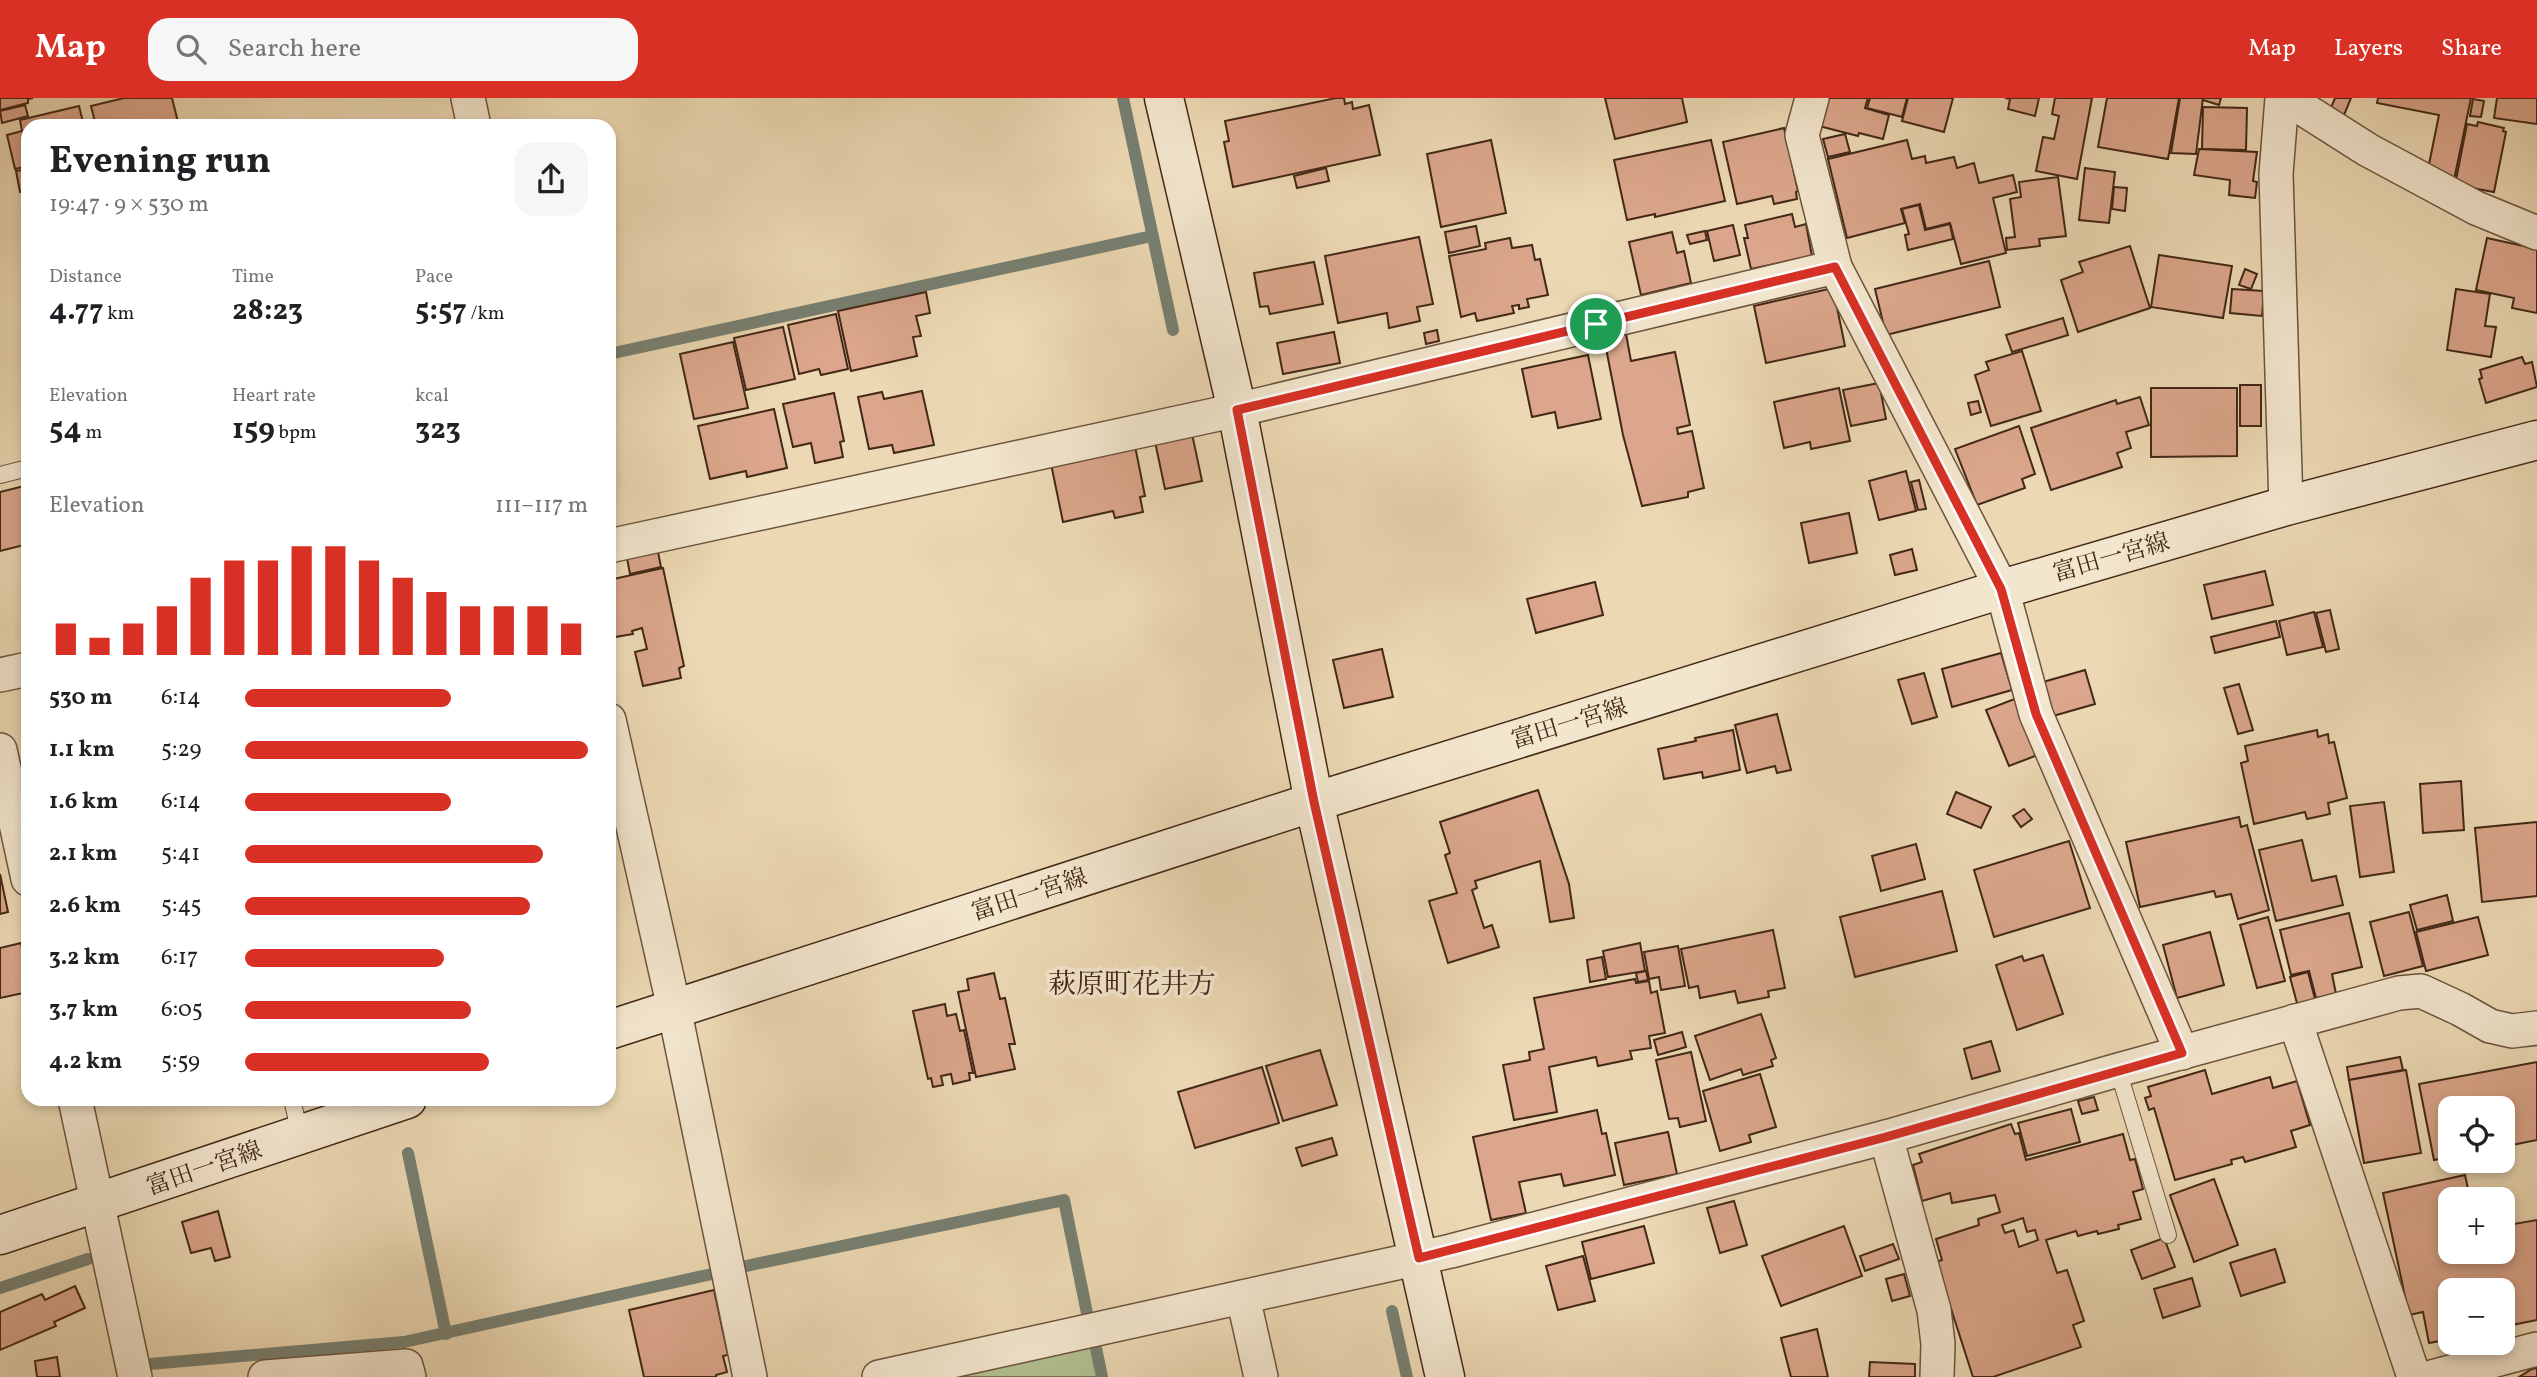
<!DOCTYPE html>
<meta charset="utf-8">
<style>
:root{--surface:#fff;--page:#f6f6f6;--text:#202124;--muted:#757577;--accent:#d93025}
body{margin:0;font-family:Vollkorn,"Noto Serif JP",serif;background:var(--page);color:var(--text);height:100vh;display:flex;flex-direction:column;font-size:26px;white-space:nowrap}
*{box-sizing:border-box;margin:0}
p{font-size:23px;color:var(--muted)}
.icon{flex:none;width:38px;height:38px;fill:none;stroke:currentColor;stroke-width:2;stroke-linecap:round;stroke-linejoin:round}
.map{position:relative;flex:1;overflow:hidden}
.sheet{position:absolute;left:21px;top:21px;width:595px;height:987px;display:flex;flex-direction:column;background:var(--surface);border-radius:21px;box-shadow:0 4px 10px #0003}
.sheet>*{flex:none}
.buttons{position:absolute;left:2438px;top:998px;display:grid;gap:14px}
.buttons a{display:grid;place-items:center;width:77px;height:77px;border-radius:14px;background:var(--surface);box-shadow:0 4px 10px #0003;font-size:35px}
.pin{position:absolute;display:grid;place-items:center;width:60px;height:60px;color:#fff;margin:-30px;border:4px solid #fff;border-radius:50%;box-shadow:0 2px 7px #0007}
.round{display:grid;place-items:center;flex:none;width:74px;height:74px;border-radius:21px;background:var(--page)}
.headline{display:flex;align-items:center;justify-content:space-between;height:119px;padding:0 28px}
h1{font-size:38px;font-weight:700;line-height:52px}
.figures{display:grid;grid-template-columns:repeat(3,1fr);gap:10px;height:119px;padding:7px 28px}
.figures div{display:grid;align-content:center}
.figures b{font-size:30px;font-weight:700}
.figures small{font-size:19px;font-weight:400}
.figures p{font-size:19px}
.chart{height:196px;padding:14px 28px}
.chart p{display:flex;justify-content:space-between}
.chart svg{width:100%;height:126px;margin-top:7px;stroke:var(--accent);stroke-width:6}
ul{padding:0 28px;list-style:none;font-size:23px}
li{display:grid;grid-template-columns:112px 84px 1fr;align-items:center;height:52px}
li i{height:18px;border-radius:9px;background:var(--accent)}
header{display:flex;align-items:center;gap:42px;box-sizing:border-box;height:98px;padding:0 35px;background:var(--accent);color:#fff}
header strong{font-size:33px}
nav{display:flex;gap:38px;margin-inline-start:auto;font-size:24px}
.search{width:490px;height:63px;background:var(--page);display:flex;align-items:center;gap:18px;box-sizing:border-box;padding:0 24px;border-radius:21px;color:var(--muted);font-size:26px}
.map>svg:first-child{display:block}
.green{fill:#b2c091;stroke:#7a7454;stroke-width:2}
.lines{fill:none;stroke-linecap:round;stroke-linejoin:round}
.stream{stroke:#778072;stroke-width:12}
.building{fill:#dba68b;stroke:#432817;stroke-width:2;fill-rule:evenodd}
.lane-casing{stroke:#6d543e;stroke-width:18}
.street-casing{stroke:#6d543e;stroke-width:36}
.secondary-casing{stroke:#432817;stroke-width:41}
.lane{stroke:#f3e6ce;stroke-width:16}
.street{stroke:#f3e6ce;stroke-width:33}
.secondary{stroke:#f3e6ce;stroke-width:38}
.route-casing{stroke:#fff;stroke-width:14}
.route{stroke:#d93025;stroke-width:9}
.labels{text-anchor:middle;stroke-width:7;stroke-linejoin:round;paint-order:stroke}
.street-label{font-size:24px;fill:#432817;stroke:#f3e6ce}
.quarter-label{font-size:28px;fill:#432817;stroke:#f3e6ce}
</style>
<header>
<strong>Map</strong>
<div class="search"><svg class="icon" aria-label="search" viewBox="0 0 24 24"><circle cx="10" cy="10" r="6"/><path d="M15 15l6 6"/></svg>Search here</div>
<nav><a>Map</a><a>Layers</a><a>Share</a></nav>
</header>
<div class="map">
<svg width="2537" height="1279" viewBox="0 0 2537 1279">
<rect width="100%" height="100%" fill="#ecd9b4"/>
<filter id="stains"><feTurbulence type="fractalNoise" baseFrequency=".00286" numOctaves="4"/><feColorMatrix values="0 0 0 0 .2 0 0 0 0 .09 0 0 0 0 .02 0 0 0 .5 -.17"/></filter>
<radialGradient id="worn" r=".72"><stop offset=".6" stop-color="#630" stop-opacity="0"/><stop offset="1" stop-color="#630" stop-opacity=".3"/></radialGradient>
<polygon class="green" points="1092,1248 1098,1279 954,1279"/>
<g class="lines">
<g class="stream">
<polyline points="1123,0 1173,232"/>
<polyline points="609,256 1152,138"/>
<polyline points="408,1055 446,1236"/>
<polyline points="741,1169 1064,1102 1088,1220"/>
<polyline points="0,1190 88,1161"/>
<polyline points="1392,1213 1407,1279"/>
<polyline points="1096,1250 1102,1279"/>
<polyline points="150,1266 404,1244 712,1176"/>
</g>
</g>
<g class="building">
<polygon points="0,0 33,0 28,1 28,5 0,12"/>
<polygon points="124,0 172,0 179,28 96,28 91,8"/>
<polygon points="1336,0 1344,0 1345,6 1352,4 1353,11 1369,7 1380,57 1233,89 1224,44 1229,43 1225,23"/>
<polygon points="1605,0 1682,0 1687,24 1615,41"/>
<polygon points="1826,0 1868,0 1865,10 1889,17 1883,41 1859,35 1858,38 1819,28"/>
<polygon points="1870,0 1907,0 1902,19 1867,10"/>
<polygon points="1908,0 1953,0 1944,34 1902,23"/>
<polygon points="2005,0 2039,0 2035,18 2008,11 2010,1"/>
<polygon points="2055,0 2092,0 2077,81 2036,73 2043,39 2054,41 2059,18 2052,16"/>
<polygon points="2107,0 2179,0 2168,61 2098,49"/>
<polygon points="2180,0 2203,0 2196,56 2171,55"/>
<polygon points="2203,0 2221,0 2219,7 2203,2"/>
<polygon points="2335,0 2351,0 2342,22 2328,17"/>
<polygon points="2378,0 2471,0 2454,82 2427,76 2439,17 2377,5"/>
<polygon points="2497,0 2537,0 2537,26 2494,20"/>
<polygon points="2473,1 2484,3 2481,19 2470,18"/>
<polygon points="25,7 28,18 2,25 0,13"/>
<polygon points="79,8 84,28 28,28 28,68 15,71 7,37 22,33 20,22"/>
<polygon points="2203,9 2247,10 2246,52 2202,51"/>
<polygon points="2478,24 2504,30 2503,33 2506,34 2494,94 2455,87 2467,26 2477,28"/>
<polygon points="1784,30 1798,93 1796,94 1797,101 1774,106 1772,98 1737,106 1723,44"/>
<polygon points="1845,36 1850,54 1828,59 1823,41"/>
<polygon points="1491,42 1506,115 1441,129 1427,56"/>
<polygon points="1711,42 1725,103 1655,119 1655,116 1627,122 1614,62"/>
<polygon points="1907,42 1912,61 1925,58 1926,65 1954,59 1957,70 1974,65 1979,85 2013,77 2017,94 1993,100 2006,155 1961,166 1950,125 1926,131 1920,106 1901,111 1905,125 1847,140 1828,61"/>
<polygon points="2199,51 2257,54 2253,83 2257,84 2255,100 2229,97 2230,82 2194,77"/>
<polygon points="1326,70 1329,83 1297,90 1294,78"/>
<polygon points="2085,70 2115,74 2109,125 2079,122"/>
<polygon points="28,71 28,92 20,94 16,73"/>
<polygon points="2058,79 2066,138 2039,141 2040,148 2007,152 2006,140 2015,139 2010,101 2021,99 2019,84"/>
<polygon points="2114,89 2127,90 2125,113 2112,111"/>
<polygon points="1919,107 1925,132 1950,126 1953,141 1908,152 1905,137 1909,136 1902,111"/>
<polygon points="1792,116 1795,129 1806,126 1812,158 1751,171 1744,140 1748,140 1745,127"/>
<polygon points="1733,127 1740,157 1714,163 1707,133"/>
<polygon points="1476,128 1480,148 1449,155 1445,134"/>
<polygon points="1705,133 1707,142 1690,146 1687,137"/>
<polygon points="1672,134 1677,155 1684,153 1691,185 1641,197 1629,144"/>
<polygon points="1419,139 1433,206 1417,209 1420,223 1389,230 1387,215 1338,225 1325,158"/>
<polygon points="1510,140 1512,150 1532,147 1535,162 1540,161 1548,197 1527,201 1529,209 1519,211 1519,207 1512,208 1514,215 1477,223 1475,215 1461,219 1449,158 1486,151 1485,145"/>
<polygon points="2487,140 2537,151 2537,215 2512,210 2514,200 2476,192"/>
<polygon points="2130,148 2150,210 2078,234 2061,182 2083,174 2079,164"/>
<polygon points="2159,157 2232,168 2223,220 2151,209"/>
<polygon points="1989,163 2000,209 1886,237 1875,191"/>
<polygon points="1314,164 1323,206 1270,216 1268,208 1260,209 1254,175"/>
<polygon points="2245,171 2257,176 2251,191 2239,187"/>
<polygon points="1833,190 1845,248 1766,265 1754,208"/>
<polygon points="2232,191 2264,193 2262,218 2230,215"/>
<polygon points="2456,191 2490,196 2485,228 2496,229 2491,259 2447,252"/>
<polygon points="926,194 930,215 916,218 921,238 913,239 917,258 851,273 838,213"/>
<polygon points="836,216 848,271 821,277 819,271 799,276 788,227"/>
<polygon points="2063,220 2068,237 2012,254 2006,237"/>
<polygon points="783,229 795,281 746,292 734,240"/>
<polygon points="1437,232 1439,243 1426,246 1424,235"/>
<polygon points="1334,234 1340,265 1283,276 1277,245"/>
<polygon points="1626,236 1631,263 1675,254 1690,327 1677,330 1678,336 1692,333 1704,390 1688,394 1688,399 1642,408 1623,337 1604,240"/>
<polygon points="733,244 748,310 694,321 680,256"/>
<polygon points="2022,253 2041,313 1991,328 1975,277 1989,272 1986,264"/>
<polygon points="1588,257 1601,321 1558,330 1555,314 1532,319 1522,271"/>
<polygon points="2522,259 2525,266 2532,264 2537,289 2486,305 2479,281 2482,280 2480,272"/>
<polygon points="1879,285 1886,321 1851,328 1843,292"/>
<rect x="2240" y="287" width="21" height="41"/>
<polygon points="1839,290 1850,343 1811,351 1810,344 1784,350 1774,304"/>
<polygon points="2151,290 2237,290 2237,358 2151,359"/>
<polygon points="922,293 934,347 894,355 892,347 869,351 858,299 882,294 884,301"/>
<polygon points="834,295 844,343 840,344 843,359 815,365 811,345 793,349 783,306"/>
<polygon points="2140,299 2149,327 2126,334 2131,350 2117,355 2122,369 2051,392 2031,330 2116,302 2117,306"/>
<polygon points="1978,303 1981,314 1971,317 1968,305"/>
<polygon points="774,311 787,370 747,379 746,373 710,381 698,328"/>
<polygon points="2019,328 2035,376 2022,381 2025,390 1977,407 1955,351"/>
<polygon points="1191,331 1202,383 1165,391 1154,339"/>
<polygon points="1134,343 1145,398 1140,399 1143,414 1115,420 1113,413 1063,424 1050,361"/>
<polygon points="1906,373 1916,413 1879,422 1869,383"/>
<polygon points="1919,382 1926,411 1918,412 1911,384"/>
<polygon points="28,387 28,446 0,453 0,394"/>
<polygon points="1849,415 1857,455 1809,465 1801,425"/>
<polygon points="1912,451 1917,472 1895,477 1890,457"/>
<polygon points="658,454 661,469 630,476 627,460"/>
<polygon points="663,470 684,568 679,570 681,580 643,588 635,554 647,551 642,530 632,533 633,536 615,539 609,510 609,482"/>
<polygon points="2265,473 2273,507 2212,521 2204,487"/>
<polygon points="1595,484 1603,517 1536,535 1527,501"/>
<polygon points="2330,512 2339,551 2326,554 2316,515"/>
<polygon points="2314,514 2323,549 2287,557 2279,523"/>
<polygon points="2276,523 2280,539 2215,555 2211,539"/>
<polygon points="1382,551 1393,599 1344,610 1333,562"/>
<polygon points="2001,555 2012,592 1952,609 1942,571"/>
<polygon points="2085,572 2095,606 2053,618 2043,584"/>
<polygon points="1924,575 1937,619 1912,626 1898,582"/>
<polygon points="2239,586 2253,632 2238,636 2224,590"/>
<polygon points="2017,600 2040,656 2009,668 1986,612"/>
<polygon points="1777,616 1791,672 1777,675 1775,668 1747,675 1735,627"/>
<polygon points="1733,632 1740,672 1703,680 1702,674 1664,681 1658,651 1696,643 1695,640"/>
<polygon points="2317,632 2318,639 2328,636 2329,645 2334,644 2347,700 2328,705 2330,716 2307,721 2305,714 2254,726 2241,665 2248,663 2245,648"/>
<polygon points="2461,683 2464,732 2423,735 2420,686"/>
<polygon points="1538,692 1569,786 1574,820 1550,824 1540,763 1475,783 1477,790 1472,792 1484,830 1492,827 1499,849 1448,865 1429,803 1457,795 1445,757 1450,755 1440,724"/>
<polygon points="1956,694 1991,709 1981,730 1947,716"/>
<polygon points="2384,704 2394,774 2360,779 2350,708"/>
<polygon points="2024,711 2032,721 2021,729 2013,718"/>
<polygon points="2239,719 2241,729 2247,727 2269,812 2238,821 2231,796 2216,799 2214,793 2140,809 2126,744"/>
<polygon points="2537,724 2537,798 2482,804 2475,730"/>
<polygon points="2302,742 2312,783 2336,778 2343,807 2276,823 2259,752"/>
<polygon points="2069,743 2090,810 1994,839 1974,772"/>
<polygon points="1916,746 1925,781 1881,793 1872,758"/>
<polygon points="0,776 8,814 0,816"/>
<polygon points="1942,793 1957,853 1855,879 1840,819"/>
<polygon points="2447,797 2453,823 2417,832 2410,807"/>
<polygon points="2409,814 2423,868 2384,878 2370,824"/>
<polygon points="2349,815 2362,869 2332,876 2336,896 2316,900 2309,873 2291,877 2280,832"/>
<polygon points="2268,819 2285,883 2257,890 2240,827"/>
<polygon points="2478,819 2488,857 2426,873 2416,834"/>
<polygon points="1773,832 1785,890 1768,893 1769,899 1738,905 1735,893 1700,900 1698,888 1689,890 1681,851"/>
<polygon points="2210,834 2224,887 2177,900 2163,847"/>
<polygon points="21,845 28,881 28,894 0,900 0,850"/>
<polygon points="1640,845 1645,873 1608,879 1603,853"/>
<polygon points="1678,848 1685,888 1661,892 1659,879 1649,881 1644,854"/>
<polygon points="2043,857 2063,916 2017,932 1996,867 2022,858 2024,863"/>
<polygon points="1602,859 1606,881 1590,884 1587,862"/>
<polygon points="1646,873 1648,882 1638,884 1636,875"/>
<polygon points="2308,874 2316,905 2298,909 2290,879"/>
<polygon points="994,875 1000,901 1005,900 1015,946 1009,946 1015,971 976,979 958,894 969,892 967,881"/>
<polygon points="1635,881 1636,885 1649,883 1651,895 1657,893 1665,935 1649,938 1651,950 1630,953 1632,961 1598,968 1596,959 1549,969 1557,1014 1514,1022 1503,967 1530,962 1529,954 1544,951 1534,900"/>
<polygon points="945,906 947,918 956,916 960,933 964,932 973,975 969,975 970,982 953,986 951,976 941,978 943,987 933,989 931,980 928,981 913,913"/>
<polygon points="1761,916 1776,960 1771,962 1773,968 1743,977 1741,971 1710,982 1695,938"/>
<polygon points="1682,934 1686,949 1658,957 1654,942"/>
<polygon points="1991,943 2000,973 1972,981 1964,951"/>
<polygon points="1320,952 1337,1007 1283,1023 1266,968"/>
<polygon points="1691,954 1706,1023 1680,1029 1678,1020 1669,1021 1656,962"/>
<polygon points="2400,959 2403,972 2349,982 2347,969"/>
<polygon points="2537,964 2537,1042 2502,1049 2502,1010 2450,1010 2450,1059 2434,1062 2419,986"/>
<polygon points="1262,969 1279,1025 1195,1050 1178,994"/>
<polygon points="2205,972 2212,996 2270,979 2273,990 2297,983 2310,1027 2291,1033 2296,1049 2245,1064 2243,1059 2231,1062 2232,1066 2175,1082 2154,1010 2149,1012 2145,1000 2151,998 2148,989"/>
<polygon points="2406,972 2421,1055 2364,1065 2349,982"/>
<polygon points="1760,976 1776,1029 1749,1037 1751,1044 1720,1053 1703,993"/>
<polygon points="2094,999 2098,1012 2082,1016 2078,1003"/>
<polygon points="102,1001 128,1001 103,1006"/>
<polygon points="2071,1011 2080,1044 2027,1058 2018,1025"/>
<polygon points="1597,1012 1602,1036 1606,1035 1615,1077 1564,1088 1561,1076 1519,1084 1526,1115 1491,1122 1473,1039"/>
<path d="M2011,1026L2015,1036L2019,1035L2026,1062L2123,1036L2130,1062L2135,1061L2143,1091L2133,1094L2141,1121L2118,1127L2119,1131L2098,1136L2097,1133L2078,1138L2076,1133L2046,1142L2057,1175L2067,1172L2084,1223L2073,1227L2081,1249L1993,1279H1973L1936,1164L1942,1162L1936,1141L1979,1127L1978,1121L2000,1114L1995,1097L1952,1105L1950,1095L1922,1103L1913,1067L1922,1064L1919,1056ZM2023,1120L2027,1134L2035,1132L2038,1142L2019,1149L2014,1132L2005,1135L2002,1127Z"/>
<polygon points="1668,1034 1677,1076 1624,1087 1615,1045"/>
<polygon points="1332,1040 1337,1057 1302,1068 1296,1050"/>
<polygon points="2465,1077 2470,1100 2488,1096 2489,1101 2450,1101 2450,1153 2502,1153 2502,1128 2537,1122 2537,1222 2502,1229 2502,1192 2450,1192 2450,1241 2429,1245 2423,1214 2409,1217 2383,1095"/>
<polygon points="2214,1081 2238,1147 2194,1164 2170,1097"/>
<polygon points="1734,1103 1747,1147 1720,1155 1707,1110"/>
<polygon points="218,1113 230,1159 215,1163 211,1150 191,1155 182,1124"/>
<polygon points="1644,1128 1654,1165 1591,1181 1582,1144"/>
<polygon points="1844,1128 1862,1178 1781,1208 1762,1158"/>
<polygon points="2164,1140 2175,1169 2142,1181 2131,1152"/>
<polygon points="1893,1146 1899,1161 1865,1173 1860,1158"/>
<polygon points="2275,1151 2285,1184 2241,1198 2230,1165"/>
<polygon points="1583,1158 1595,1203 1558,1212 1546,1168"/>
<polygon points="1904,1176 1910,1198 1892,1203 1886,1181"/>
<polygon points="2192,1180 2200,1208 2163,1220 2154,1191"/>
<polygon points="75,1188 85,1210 54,1224 56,1228 0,1252 0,1214 42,1196 45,1202"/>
<polygon points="714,1192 728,1257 723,1258 727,1274 716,1277 716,1279 644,1279 629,1212"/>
<polygon points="1817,1231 1828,1279 1791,1279 1781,1240"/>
<polygon points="57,1259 60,1279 37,1279 35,1263"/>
<polygon points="1870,1264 1915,1266 1915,1279 1869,1279"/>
<polygon points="2537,1270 2537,1279 2519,1279 2532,1271"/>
</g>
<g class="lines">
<defs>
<g id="lane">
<polyline points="0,377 28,370"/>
<polyline points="2118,972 2168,1137"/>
<polyline points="292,1001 300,1036"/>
</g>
<g id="street">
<polyline points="468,0 474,28"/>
<polyline points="1812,0 1802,37 1835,169 2002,491 2036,616 2182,955"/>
<polyline points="2282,0 2276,76 2286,408"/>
<polyline points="2286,0 2368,52 2476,110 2537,135"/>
<polyline points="609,448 1237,312 1835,169"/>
<polyline points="0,577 28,571"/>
<polyline points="609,622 674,910 750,1279"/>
<polyline points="0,652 28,781"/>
<polyline points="2295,923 2414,1279"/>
<polyline points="75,1001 135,1279"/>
<polyline points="1886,1039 1934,1212 1938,1246 1937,1279"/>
<polyline points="1243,1199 1261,1279"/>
<polyline points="265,1279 406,1268 409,1279"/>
<polyline points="879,1279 1451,1153 1886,1039 2118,972 2399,895 2421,893 2460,911 2490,928 2512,933 2537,930"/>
<polyline points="2432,1279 2537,1251"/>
</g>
<g id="secondary">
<polyline points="1164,0 1237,312 1314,704 1445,1279"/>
<polyline points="609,932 1314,704 2002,491 2286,408 2537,342"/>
<polyline points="0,1137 407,1001"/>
</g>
</defs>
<use href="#lane" class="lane-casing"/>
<use href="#street" class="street-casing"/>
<use href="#secondary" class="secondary-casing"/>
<use href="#lane" class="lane"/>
<use href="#street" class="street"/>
<use href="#secondary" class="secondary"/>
</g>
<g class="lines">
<defs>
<polygon id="route" points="1835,169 2001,491 2036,616 2182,955 1886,1039 1419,1160 1314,704 1237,312"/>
</defs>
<use href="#route" class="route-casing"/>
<use href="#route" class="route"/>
</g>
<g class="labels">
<g class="street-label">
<text transform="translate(2111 459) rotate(-16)" y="8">富田一宮線</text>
<text transform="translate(1569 625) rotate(-17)" y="8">富田一宮線</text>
<text transform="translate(1029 796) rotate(-18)" y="8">富田一宮線</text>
<text transform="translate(204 1070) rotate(-19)" y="8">富田一宮線</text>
</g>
<g class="quarter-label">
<text x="1132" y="895">萩原町花井方</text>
</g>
</g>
<rect width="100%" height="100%" filter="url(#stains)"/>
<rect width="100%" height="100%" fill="url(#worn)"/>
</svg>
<div class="buttons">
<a><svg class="icon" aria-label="locate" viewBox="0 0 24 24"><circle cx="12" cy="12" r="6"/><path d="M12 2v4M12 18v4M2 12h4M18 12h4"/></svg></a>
<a>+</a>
<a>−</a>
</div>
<div class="pin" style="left:1596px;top:226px;background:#1e9e55"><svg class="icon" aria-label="arrive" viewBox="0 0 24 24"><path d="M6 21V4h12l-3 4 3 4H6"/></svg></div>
<section class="sheet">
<div class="headline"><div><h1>Evening run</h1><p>19:47 · 9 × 530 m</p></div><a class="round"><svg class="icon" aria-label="share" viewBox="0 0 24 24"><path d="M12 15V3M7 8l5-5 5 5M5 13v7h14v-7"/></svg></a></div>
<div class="figures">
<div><p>Distance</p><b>4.77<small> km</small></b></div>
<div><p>Time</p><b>28:23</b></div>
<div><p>Pace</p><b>5:57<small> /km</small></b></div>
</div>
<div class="figures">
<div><p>Elevation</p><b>54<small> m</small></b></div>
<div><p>Heart rate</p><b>159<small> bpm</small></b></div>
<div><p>kcal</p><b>323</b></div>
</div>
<div class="chart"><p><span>Elevation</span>111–117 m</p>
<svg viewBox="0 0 160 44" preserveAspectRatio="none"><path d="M5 44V33M15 44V38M25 44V33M35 44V27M45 44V17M55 44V11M65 44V11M75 44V6M85 44V6M95 44V11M105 44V17M115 44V22M125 44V27M135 44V27M145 44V27M155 44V33"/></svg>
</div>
<ul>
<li><b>530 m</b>6:14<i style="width:60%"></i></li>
<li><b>1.1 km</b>5:29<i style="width:100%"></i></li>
<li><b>1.6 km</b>6:14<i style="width:60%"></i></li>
<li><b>2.1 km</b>5:41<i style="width:87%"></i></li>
<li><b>2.6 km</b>5:45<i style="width:83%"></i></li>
<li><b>3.2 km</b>6:17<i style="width:58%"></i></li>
<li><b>3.7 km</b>6:05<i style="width:66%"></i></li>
<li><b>4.2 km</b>5:59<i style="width:71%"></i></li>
</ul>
</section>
</div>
